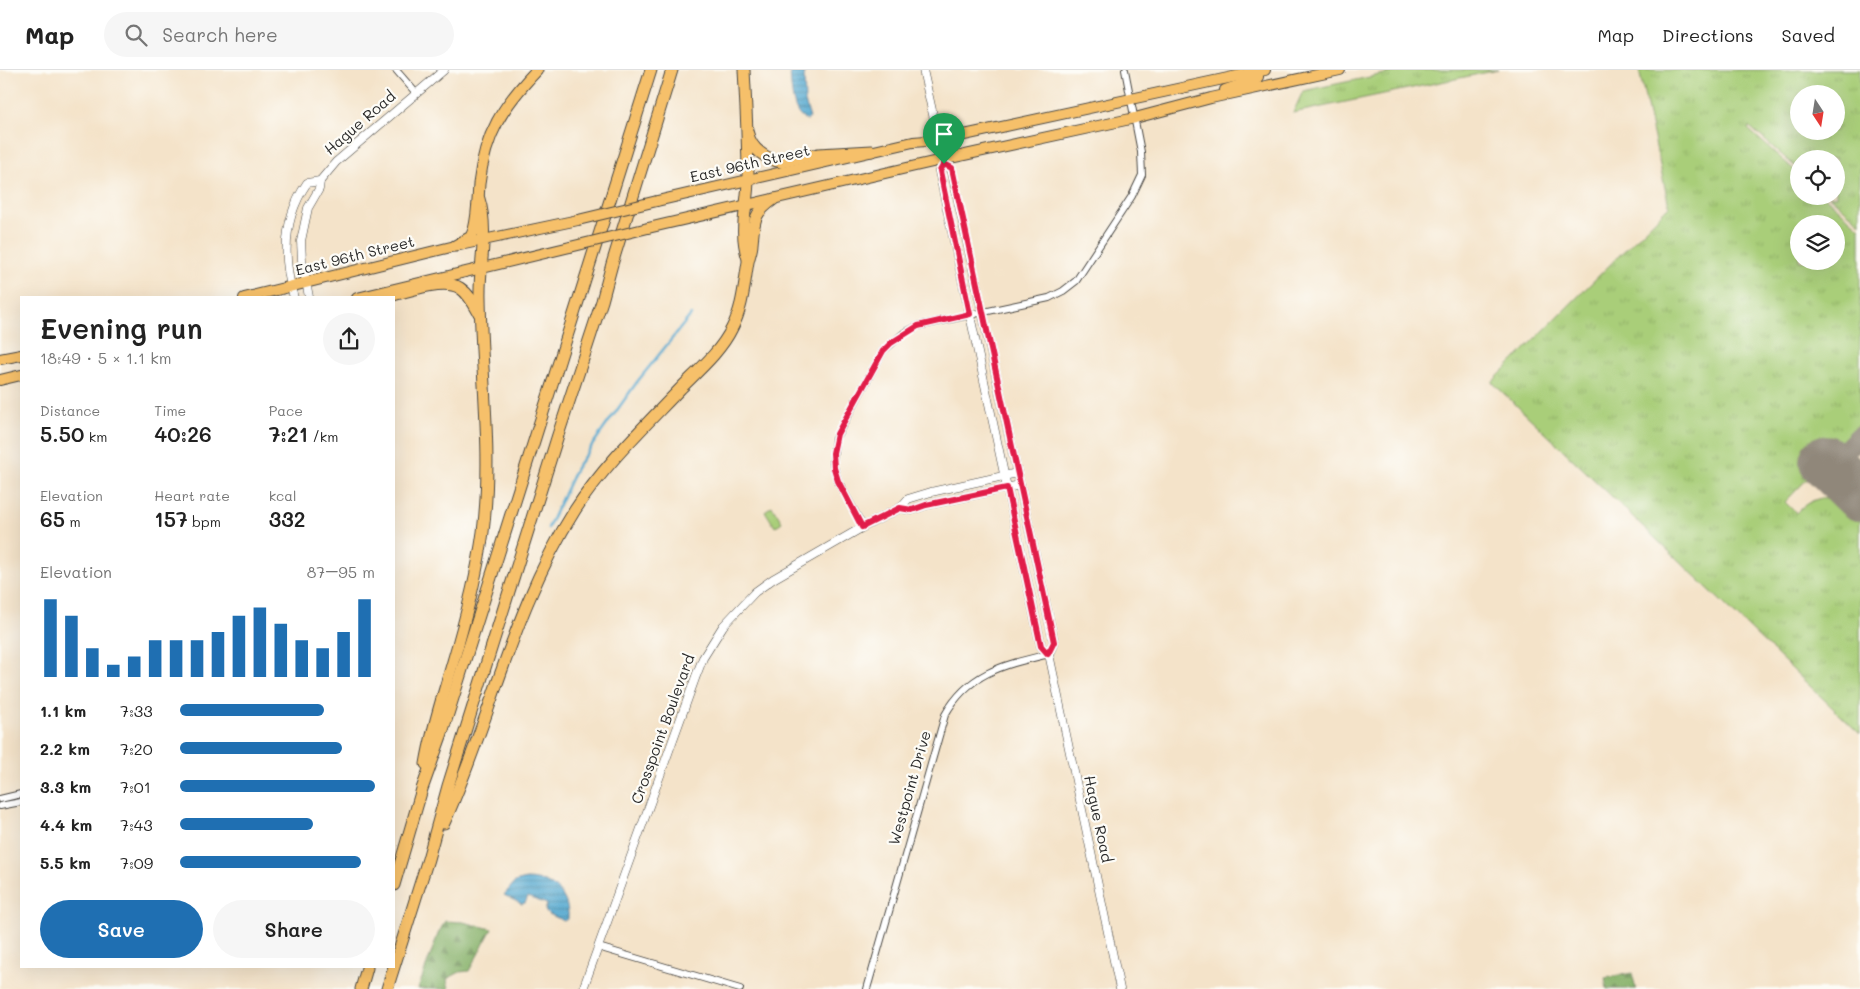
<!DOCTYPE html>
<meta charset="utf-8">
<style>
:root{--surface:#fff;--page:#f6f6f6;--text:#222;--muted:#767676;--line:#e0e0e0;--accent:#1f6fb2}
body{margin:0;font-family:Mali,sans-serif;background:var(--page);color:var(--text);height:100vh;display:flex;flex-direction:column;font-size:19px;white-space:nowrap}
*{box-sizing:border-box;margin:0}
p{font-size:16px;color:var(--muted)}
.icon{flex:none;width:28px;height:28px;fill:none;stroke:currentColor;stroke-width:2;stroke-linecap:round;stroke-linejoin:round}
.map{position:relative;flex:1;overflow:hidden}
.side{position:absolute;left:20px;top:226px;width:375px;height:672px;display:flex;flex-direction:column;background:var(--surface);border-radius:0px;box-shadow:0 5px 20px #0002}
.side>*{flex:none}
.needle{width:32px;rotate:168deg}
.fabs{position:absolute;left:1790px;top:15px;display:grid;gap:10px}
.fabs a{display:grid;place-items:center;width:55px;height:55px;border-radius:50%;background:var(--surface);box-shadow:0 5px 20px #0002;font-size:25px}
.pin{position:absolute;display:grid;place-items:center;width:42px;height:42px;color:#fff;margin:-51px -21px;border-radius:50% 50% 50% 0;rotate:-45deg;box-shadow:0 0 5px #0007}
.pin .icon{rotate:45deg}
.round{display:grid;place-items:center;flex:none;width:52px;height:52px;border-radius:26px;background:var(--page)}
.head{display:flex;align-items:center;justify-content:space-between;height:85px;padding:0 20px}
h1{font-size:28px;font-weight:600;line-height:38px}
.metrics{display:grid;grid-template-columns:repeat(3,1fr);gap:8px;height:85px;padding:5px 20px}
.metrics div{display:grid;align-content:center}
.metrics b{font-size:21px;font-weight:600}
.metrics small{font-size:14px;font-weight:400}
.metrics p{font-size:14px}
.chart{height:140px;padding:10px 20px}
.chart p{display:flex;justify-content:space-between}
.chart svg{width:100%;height:90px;margin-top:5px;stroke:var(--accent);stroke-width:6}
.button{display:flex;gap:10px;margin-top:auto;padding:10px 20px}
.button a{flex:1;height:58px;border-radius:30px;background:var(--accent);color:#fff;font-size:20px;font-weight:600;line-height:58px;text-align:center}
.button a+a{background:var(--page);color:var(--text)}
ul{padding:0 20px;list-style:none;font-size:16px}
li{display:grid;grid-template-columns:80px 60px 1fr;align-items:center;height:38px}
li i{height:12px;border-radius:6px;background:var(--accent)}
header{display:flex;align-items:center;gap:30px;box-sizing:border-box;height:70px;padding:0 25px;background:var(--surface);border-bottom:1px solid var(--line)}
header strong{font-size:24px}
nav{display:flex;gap:28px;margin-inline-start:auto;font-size:18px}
.search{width:350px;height:45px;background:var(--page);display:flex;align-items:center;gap:12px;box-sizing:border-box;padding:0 18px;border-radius:28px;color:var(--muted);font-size:19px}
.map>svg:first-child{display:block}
.grass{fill:url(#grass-tufts);stroke:#6a7c52;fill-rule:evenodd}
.forest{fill:url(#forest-firs);stroke:#586e4a}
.pitch{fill:#a9ce79;stroke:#6a7c52}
.water{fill:url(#water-rules);stroke:#406a7e}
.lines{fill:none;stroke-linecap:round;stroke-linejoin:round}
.stream{stroke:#55a9d0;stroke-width:2.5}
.taxiway{stroke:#90877a;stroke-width:21}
.runway{stroke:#90877a;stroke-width:52}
.minor-casing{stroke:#494743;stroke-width:8}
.tertiary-casing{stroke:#494743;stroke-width:9}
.primary-casing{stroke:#494743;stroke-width:12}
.motorway-casing{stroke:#494743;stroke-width:13}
.minor{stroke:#fff;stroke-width:6}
.tertiary{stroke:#fff;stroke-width:8}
.primary{stroke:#f6c06b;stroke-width:10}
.motorway{stroke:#f6c06b;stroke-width:11}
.primary-bridge-casing{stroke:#494743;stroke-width:12;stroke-linecap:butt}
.primary-bridge{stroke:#f6c06b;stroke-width:10}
.route-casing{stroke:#fff;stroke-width:10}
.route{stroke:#e11d48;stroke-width:6}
.labels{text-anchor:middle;stroke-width:4.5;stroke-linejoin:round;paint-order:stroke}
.street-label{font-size:15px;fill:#2b2b2b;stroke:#fdfcf7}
</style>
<header>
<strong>Map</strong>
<div class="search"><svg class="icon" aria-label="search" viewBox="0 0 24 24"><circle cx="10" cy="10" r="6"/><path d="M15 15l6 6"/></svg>Search here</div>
<nav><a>Map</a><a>Directions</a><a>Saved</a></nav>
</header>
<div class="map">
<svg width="1860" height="919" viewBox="0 0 1860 919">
<defs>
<pattern id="grass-tufts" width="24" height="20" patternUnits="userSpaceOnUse" patternTransform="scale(1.25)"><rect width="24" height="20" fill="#a9ce79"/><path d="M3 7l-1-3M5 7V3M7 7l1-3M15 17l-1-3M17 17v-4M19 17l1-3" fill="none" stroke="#92b169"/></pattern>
<pattern id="forest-firs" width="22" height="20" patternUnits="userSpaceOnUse" patternTransform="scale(1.25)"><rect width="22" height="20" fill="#86b169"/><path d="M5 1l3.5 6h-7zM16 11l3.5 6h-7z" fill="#6e9057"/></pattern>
<pattern id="water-rules" width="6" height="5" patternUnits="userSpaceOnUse" patternTransform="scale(1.25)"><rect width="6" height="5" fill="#55a9d0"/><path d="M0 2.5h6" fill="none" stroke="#478aa9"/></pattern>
</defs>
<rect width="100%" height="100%" fill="#fdfcf7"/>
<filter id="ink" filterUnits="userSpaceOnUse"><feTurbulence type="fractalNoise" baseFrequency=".02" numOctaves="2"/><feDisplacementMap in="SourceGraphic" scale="10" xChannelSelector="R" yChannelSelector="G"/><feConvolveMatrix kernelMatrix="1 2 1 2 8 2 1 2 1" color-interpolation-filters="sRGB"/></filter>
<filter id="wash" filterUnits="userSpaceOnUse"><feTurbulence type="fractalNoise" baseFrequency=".0096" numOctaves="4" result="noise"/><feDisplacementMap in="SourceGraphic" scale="20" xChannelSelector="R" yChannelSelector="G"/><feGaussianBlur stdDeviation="1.12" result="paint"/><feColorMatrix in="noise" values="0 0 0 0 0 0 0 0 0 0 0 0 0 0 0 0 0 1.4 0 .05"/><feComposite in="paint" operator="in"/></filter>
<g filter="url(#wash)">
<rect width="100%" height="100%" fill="#f4e3c9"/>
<g class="grass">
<polygon points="1403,0 1498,0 1293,43 1303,21"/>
<path d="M1639,0H1860V153L1829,126H1836V89H1799V100L1750,57L1748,59L1799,104V126H1824L1860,158V354L1785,432L1796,443C1807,431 1824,423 1839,431C1847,435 1854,444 1860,450V664L1492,312L1669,136ZM1799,24H1836V61H1799ZM1799,154H1836V191H1799Z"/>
</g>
<g class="forest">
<polygon points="445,851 463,852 492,859 469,901 460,902 447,909 449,919 418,919 438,864"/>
<polygon points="1632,903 1636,919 1607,919 1605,908"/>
</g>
<polygon class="pitch" points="772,436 782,452 775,457 765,441"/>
<g class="water">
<path d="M790,0H804L805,32L810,48L807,50C791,47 791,13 790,0Z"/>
<path d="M526,809C550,809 570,823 568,849L564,851L547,843L545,841L547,834L528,827L525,833L522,834L504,825L515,812Z"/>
</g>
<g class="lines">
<polyline class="stream" points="548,458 576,398 637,312 691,245"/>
<polyline class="taxiway" points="1830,396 1860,366"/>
<polyline class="runway" points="1825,391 1860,425"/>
</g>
</g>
<g filter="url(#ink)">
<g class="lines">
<defs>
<g id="minor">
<polyline points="396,0 416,23"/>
<polyline points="863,457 838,411 833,393 835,369 883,281 904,263 918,256 1049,228 1063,221 1076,211 1132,126 1142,105 1141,82 1125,0"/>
<polyline points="0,729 21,724"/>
<polyline points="0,736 21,732"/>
<polyline points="598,877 740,919"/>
<path d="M867,919L945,645C969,602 1004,595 1049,584"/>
</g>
<g id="tertiary">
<polyline points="923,0 944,94 939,101 1041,576 1049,584 1120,919"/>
<polyline points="944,94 951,98 1054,572 1049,584"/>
<polyline points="309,227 302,190 301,171 308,138 319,119 320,111 336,92 444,0"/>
<path d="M294,228C282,187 283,148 307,113L320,111"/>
<polyline points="900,438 912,440 926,435 1020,415"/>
<polyline points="583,919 696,606 703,588 723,556 755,522 773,509 863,457 900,438 908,429 931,422 1017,403"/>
</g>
<g id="primary">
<polyline points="1225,20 1255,10 1258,7 1258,1"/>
<polyline points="657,131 913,72 939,70 969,64 1265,0"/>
<polyline points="648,158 937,91 1135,48 1211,28 1340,0"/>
<polyline points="244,228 455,176 578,150"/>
<polyline points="357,228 570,177"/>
<polyline points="0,289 21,285"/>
<polyline points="0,310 21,305"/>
</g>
<g id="motorway">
<path d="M744,0C746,36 748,72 748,108C748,138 738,158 748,189"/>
<path d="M748,64C751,79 767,90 782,92L818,84L872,81"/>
<path d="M455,176L471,167L474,160C478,145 478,129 479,114C485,63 503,36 537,0"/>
<path d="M383,228C402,223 443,207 460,218C469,224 474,234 479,243"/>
<path d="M426,694C432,658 442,629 452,595C465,551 477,507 483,462C493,383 481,306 480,227C479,194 489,161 479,129"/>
<path d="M444,753C491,650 513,537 575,440C604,395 644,357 681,318C699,300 721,281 732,258C743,237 744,215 748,192C749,186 752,180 752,174C753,165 753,156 756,148C759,140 767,134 774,129"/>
<polyline points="394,815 422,719 441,666 651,0"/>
<polyline points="361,919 367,898"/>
<polyline points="387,919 428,789 448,716 558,365 602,231 612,194 672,0"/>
</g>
</defs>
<use href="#minor" class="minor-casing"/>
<use href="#tertiary" class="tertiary-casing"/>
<use href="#primary" class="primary-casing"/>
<use href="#motorway" class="motorway-casing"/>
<use href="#minor" class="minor"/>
<use href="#tertiary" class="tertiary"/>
<use href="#primary" class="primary"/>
<use href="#motorway" class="motorway"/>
<defs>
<g id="primary-bridge">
<polyline points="578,150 657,131"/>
<polyline points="570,177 648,158"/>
</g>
</defs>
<use href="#primary-bridge" class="primary-bridge-casing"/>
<use href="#primary-bridge" class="primary-bridge"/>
</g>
</g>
<g class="lines" filter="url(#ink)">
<defs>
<polygon id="route" points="944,94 952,98 1054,572 1048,584 1041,576 1007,418 926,435 912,440 900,438 862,457 838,411 834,398 833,383 837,364 883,281 891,273 918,256 970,244 940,101"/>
</defs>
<use href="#route" class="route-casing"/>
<use href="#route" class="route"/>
</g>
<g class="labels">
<g class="street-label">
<text transform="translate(360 53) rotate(-41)" y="5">Hague Road</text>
<text transform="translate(750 94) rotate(-13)" y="5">East 96th Street</text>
<text transform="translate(355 186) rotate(-14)" y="5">East 96th Street</text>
<text transform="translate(663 659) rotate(-70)" y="5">Crosspoint Boulevard</text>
<text transform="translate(910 718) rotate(-74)" y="5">Westpoint Drive</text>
<text transform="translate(1098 749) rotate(78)" y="5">Hague Road</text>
</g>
</g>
</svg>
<div class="fabs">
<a><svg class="needle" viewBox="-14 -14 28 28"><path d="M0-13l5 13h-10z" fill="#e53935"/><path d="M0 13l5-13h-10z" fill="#767676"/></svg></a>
<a><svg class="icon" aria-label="locate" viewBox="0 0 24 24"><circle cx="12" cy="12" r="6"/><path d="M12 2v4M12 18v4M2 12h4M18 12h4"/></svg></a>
<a><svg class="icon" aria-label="layers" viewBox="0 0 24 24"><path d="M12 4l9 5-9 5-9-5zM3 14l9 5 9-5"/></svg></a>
</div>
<div class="pin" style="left:944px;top:94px;background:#1e9e55"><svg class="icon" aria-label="arrive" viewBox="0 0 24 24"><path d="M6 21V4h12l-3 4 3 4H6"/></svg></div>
<section class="side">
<div class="head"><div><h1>Evening run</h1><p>18:49 · 5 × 1.1 km</p></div><a class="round"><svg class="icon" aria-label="share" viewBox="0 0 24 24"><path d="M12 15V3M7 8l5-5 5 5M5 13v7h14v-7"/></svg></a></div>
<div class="metrics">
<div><p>Distance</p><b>5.50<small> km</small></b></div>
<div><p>Time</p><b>40:26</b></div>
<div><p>Pace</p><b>7:21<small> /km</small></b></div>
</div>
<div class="metrics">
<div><p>Elevation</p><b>65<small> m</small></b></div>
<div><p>Heart rate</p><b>157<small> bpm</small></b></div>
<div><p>kcal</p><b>332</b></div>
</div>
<div class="chart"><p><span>Elevation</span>87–95 m</p>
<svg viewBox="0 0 160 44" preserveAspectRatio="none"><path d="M5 44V6M15 44V14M25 44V30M35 44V38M45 44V34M55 44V26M65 44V26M75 44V26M85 44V22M95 44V14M105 44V10M115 44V18M125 44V26M135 44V30M145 44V22M155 44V6"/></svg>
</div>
<ul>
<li><b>1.1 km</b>7:33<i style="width:74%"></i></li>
<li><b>2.2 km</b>7:20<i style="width:83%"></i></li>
<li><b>3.3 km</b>7:01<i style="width:100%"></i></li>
<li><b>4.4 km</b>7:43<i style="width:68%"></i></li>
<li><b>5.5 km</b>7:09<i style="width:93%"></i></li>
</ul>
<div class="button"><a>Save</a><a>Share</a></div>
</section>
</div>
